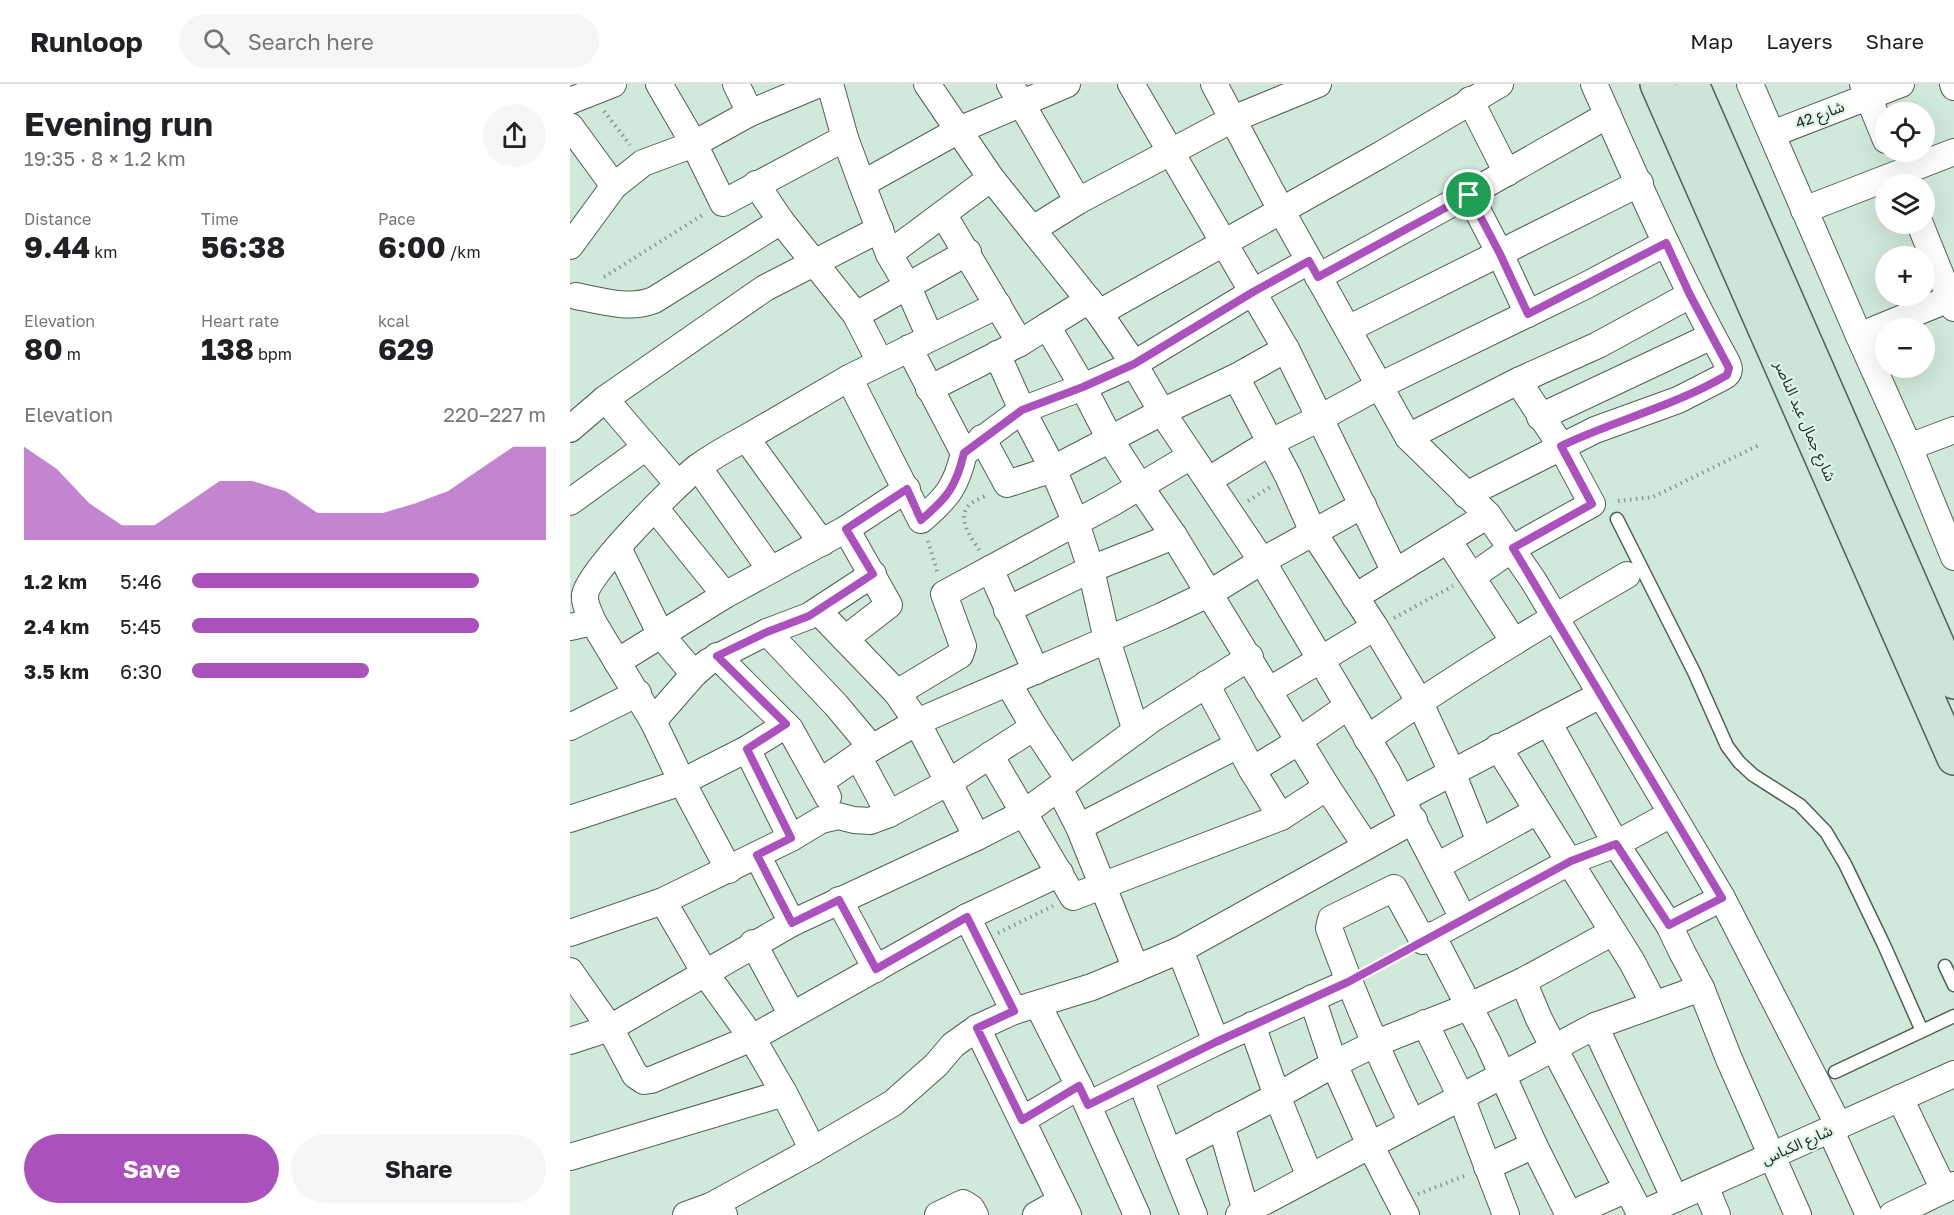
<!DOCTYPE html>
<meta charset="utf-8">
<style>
:root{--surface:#fff;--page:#f6f6f6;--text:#202124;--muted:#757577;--line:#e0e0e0;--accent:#ab51bd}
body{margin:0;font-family:"Golos Text","Noto Sans Arabic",sans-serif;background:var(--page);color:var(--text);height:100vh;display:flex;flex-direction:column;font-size:22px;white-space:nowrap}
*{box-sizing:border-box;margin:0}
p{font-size:20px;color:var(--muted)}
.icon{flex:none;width:33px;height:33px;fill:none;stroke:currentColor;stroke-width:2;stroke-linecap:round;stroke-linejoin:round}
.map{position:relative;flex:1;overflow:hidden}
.details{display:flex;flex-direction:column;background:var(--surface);width:570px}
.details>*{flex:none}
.buttons{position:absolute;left:1305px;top:18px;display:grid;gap:12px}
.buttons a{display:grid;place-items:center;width:60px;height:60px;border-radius:50%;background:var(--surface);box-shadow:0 6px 24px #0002;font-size:30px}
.pin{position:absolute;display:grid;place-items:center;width:51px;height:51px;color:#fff;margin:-26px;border:3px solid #fff;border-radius:50%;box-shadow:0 2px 6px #0007}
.round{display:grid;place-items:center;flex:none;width:63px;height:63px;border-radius:32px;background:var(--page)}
.overview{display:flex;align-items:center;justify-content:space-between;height:102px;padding:0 24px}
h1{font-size:33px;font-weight:700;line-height:45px}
.figures{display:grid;grid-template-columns:repeat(3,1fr);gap:9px;height:102px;padding:6px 24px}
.figures div{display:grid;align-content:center}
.figures b{font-size:30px;font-weight:700}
.figures small{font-size:16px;font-weight:400}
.figures p{font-size:16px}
.chart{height:168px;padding:12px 24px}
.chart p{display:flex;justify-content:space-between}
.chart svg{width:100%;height:108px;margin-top:6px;fill:var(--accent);opacity:.7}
.primary-button{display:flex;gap:12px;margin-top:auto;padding:12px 24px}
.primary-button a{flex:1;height:69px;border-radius:36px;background:var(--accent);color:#fff;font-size:24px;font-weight:700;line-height:69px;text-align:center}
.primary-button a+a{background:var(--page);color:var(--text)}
ul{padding:0 24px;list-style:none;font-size:20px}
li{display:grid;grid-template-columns:96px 72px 1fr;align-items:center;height:45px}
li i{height:15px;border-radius:8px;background:var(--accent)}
header{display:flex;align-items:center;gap:36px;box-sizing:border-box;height:84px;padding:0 30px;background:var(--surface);border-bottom:2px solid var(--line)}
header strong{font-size:28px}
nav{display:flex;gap:33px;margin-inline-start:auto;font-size:21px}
.search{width:420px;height:54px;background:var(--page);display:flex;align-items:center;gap:15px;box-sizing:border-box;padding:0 21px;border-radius:33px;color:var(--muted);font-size:22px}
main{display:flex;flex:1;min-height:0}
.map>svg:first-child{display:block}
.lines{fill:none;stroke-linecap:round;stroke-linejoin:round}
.service-casing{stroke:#4d6154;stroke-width:15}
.minor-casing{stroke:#4d6154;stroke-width:28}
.secondary-casing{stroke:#4d6154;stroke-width:36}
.path{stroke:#86988d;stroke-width:4;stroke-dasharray:1.5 4.5;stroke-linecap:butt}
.service{stroke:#fff;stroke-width:12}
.minor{stroke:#fff;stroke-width:26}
.secondary{stroke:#cce5d7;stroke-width:33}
.route-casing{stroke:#fff;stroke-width:12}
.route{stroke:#ab51bd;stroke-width:8}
.labels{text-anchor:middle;stroke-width:4.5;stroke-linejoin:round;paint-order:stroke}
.street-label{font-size:15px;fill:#1d2620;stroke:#dff6e7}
</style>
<header>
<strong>Runloop</strong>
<div class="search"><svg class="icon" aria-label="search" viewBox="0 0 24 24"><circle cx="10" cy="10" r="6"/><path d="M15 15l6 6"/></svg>Search here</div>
<nav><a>Map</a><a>Layers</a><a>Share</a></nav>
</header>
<main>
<section class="details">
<div class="overview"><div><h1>Evening run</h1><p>19:35 · 8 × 1.2 km</p></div><a class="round"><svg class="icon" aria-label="share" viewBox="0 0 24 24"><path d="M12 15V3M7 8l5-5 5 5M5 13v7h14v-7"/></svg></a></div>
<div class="figures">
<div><p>Distance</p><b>9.44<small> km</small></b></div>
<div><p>Time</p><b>56:38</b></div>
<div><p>Pace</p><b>6:00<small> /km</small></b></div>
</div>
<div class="figures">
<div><p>Elevation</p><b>80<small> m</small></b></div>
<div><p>Heart rate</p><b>138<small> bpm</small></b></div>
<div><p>kcal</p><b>629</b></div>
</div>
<div class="chart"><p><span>Elevation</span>220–227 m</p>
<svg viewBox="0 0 160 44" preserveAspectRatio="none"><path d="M0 44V6L10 15L20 29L30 38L40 38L50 29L60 20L70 20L80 24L90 33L100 33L110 33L120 29L130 24L140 15L150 6L160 6V44z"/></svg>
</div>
<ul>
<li><b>1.2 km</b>5:46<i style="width:81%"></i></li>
<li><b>2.4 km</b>5:45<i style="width:81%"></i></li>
<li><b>3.5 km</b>6:30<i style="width:50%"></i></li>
</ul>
<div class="primary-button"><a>Save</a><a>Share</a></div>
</section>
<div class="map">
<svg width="1384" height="1131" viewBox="0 0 1384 1131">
<rect width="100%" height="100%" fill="#d1e9da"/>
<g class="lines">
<defs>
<g id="service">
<polyline points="1047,435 1124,588 1157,662 1169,678 1183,691 1230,721 1256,748 1275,780 1314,861 1352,947"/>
<polyline points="1375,882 1384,901"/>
<polyline points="1265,988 1384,932"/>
</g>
<g id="minor">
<polyline points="89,0 124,60 153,119 275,54"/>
<polyline points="166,0 180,29"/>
<polyline points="260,0 275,54 292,100 319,170 337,201 360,253"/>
<polyline points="357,0 421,94 529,229 564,280 592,328 692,477 817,687 893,834"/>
<polyline points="440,0 508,117"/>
<polyline points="561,0 716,265 825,488"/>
<polyline points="644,0 711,126 838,353 918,431 963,496 1152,814 1269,1042"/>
<polyline points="1180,0 1289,252 1339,363 1384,473"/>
<polyline points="1293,0 1316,56"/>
<polyline points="1383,0 1384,3"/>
<polyline points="900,16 937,89"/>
<polyline points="0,17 43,0"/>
<polyline points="0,42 44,102"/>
<polyline points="1202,50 1331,0"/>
<polyline points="186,100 211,137 286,231 310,278"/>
<polyline points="292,100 389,46 497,0"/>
<polyline points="1234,126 1384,68"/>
<polyline points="373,130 450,259"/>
<polyline points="1350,140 1384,224"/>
<polyline points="463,145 508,117 663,35 748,0"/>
<polyline points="0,162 44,102 73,79 124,60 180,29 249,0"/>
<polyline points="319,170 421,94"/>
<polyline points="748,193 899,110"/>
<path d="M6,212C31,217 60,226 84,216L211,137"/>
<polyline points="529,229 812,70 930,0"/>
<polyline points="958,230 930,170 899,110 1038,31"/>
<polyline points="286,231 398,168"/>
<polyline points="477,242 519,216"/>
<polyline points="778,245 1070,99"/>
<polyline points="1289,252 1384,213"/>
<path d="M339,264L394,369C386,403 377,414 351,436L279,294L428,221"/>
<polyline points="427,270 452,326 483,385 506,439 521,485 537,556 566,647"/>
<polyline points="666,293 718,392 743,448 805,543 849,617 882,688 910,758"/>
<polyline points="359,305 450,259 477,242 513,303 541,357 569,401 604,452 757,703 796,762"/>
<polyline points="35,315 108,400"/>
<polyline points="970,333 1142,252"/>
<polyline points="0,345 35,315 195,204 310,145"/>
<polyline points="838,353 948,297 1028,261 1120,211"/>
<polyline points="176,354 279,294"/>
<polyline points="412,354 437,400 483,385 592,328 666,293 716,265"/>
<polyline points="1339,363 1384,346"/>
<polyline points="394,369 452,326 513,303 564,280 683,208 739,177"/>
<polyline points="128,383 200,485"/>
<polyline points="639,396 699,359 750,334 809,302 1015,202 1096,159"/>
<path d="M896,411L1025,346L1108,316L1153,293C1162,288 1159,282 1155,275C1106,186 1065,93 1024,0"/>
<polyline points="0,418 76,363"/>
<polyline points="85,424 155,511"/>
<polyline points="878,456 944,558"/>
<polyline points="48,464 91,551 124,590"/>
<polyline points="420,485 466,587"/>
<polyline points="903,492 943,464 1022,420 991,362 948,297"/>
<polyline points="785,513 918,431"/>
<polyline points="437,526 521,485 604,452"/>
<polyline points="248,527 327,609 347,638 407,753"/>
<path d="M23,538C20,530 14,520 15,511C17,489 107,399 128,383C143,372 159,363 176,354L252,459"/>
<polyline points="0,543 23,538 83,637 112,698 159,786"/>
<polyline points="197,548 266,621 302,664"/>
<polyline points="275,555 319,521 276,445"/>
<polyline points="147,572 220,645 258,713"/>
<polyline points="47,578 155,511 276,445 337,405"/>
<polyline points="438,599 464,643 499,696"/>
<polyline points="636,600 682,686 711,733"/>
<polyline points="698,607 805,543"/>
<polyline points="327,609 390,571 393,562 374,510 542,419 621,372"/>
<polyline points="83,637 124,590 138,578 197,548 239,532 303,490"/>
<polyline points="978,638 1046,760 1099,841 1112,868 1131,904 1159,975 1228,1131"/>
<polyline points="0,643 68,609"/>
<path d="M797,655C880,595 969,542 1057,491"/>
<polyline points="928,663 1062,878 1084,920"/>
<polyline points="177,665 216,641"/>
<polyline points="420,671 503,813 711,733 757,703"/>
<polyline points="288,672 319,730"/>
<polyline points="682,686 715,666 777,623"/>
<polyline points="250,698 288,672 347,638 592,532 640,509 692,477 793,421"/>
<polyline points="489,704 509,743 566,885"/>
<polyline points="832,715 1030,611"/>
<polyline points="0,735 112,698 177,665 221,754"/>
<polyline points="509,743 668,661"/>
<polyline points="187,771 222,839"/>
<polyline points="867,782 967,727"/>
<polyline points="269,816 306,885"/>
<polyline points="93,817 135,889 182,954 214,1009 243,1066"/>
<polyline points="397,833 444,927"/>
<polyline points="1099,841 1152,814"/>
<polyline points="0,849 93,817 221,754 251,736 268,732 284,736 300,737 319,730 379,698 464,643"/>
<polyline points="862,851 918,959 964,1061 999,1131"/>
<polyline points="183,859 222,931"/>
<polyline points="610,866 646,958"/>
<polyline points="0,887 40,944 65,991 74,997 81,996 182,954 397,833 490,789"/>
<polyline points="953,897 969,935 1071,1131"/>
<polyline points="742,914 764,980 800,1061 836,1131"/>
<polyline points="468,921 509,1002 567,1131"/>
<polyline points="855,939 891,1013 936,1131"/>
<polyline points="682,941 707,1012 740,1093"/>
<polyline points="1025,942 1105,1115"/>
<polyline points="407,944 498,1131"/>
<polyline points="0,957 40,944 222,839 407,753 454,729 582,635 680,573"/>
<polyline points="570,995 599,1069 707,1012 764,980 804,960 900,922 953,897 1043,848"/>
<polyline points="1330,1014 1374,1106"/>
<polyline points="518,1021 646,958 779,898"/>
<polyline points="452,1036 509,1002"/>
<path d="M842,1039C811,975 783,911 759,844L761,835L824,804L853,857L1001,777L1046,760L1101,730"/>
<polyline points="651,1041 677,1131"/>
<polyline points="1260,1045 1299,1131"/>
<polyline points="599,1069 624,1131"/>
<polyline points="0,1073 214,1009"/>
<polyline points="917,1083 964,1061"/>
<polyline points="1135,1102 1147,1131"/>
<polyline points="141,1122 243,1066 323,1019 366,981 383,961 407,944 444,927 522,903 610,866 844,736"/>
<polyline points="116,1131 141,1122 154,1131"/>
<polyline points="368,1131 393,1119 401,1124 405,1131"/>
<polyline points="466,1131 491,1117"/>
<polyline points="669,1131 1025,942 1131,904"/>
<polyline points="999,1131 1057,1105"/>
<polyline points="1069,1131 1384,990"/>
<polyline points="1322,1131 1384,1101"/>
</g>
<g id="secondary">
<polyline points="1087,0 1384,674"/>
<polyline points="1122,0 1384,598"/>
</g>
</defs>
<use href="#service" class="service-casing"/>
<use href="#minor" class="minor-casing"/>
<use href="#secondary" class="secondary-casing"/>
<g class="path">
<polyline points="34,27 60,61"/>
<polyline points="34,193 134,130"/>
<polyline points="678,417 700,403"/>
<polyline points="1048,417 1083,413 1191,360"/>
<polyline points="358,457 368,490"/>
<path d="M409,466C402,454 386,435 399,421C403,417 412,414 417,411"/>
<polyline points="824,534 883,502"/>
<polyline points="428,849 483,822"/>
<polyline points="798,887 833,867"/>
<polyline points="848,1110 897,1091"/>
</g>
<use href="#service" class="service"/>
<use href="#minor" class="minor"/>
<use href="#secondary" class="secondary"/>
</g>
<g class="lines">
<defs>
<path id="route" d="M899,111L930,170L958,230L1096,159L1120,211L1159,284L1157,291C1105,322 1045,336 991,362L1022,420L943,464L1152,814L1099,841L1046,760L1001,777L778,898L646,958L518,1021L509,1002L452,1036L407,944L444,927L397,833L306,885L269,816L222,839L187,771L221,754L177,665L216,640L147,572L197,548L239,532L303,490L276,445L337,405L351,436C377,414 386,403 394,369L452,326L513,303L564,280L683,208L739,177L748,193Z"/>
</defs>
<use href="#route" class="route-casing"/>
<use href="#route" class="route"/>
</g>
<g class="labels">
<g class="street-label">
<text transform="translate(1250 31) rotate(-21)" y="5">شارع 42</text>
<text transform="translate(1235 337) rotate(66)" y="5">شارع جمال عبد الناصر</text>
<text transform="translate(1227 1061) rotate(-24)" y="5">شارع الكباس</text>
</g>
</g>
</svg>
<div class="buttons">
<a><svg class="icon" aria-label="locate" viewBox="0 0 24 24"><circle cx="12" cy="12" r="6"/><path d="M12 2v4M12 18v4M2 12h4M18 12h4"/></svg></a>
<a><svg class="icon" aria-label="layers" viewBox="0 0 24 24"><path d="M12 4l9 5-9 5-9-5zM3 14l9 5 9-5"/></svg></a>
<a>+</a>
<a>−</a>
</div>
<div class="pin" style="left:899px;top:111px;background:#1e9e55"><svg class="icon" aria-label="arrive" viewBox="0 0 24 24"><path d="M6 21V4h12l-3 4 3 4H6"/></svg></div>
</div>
</main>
